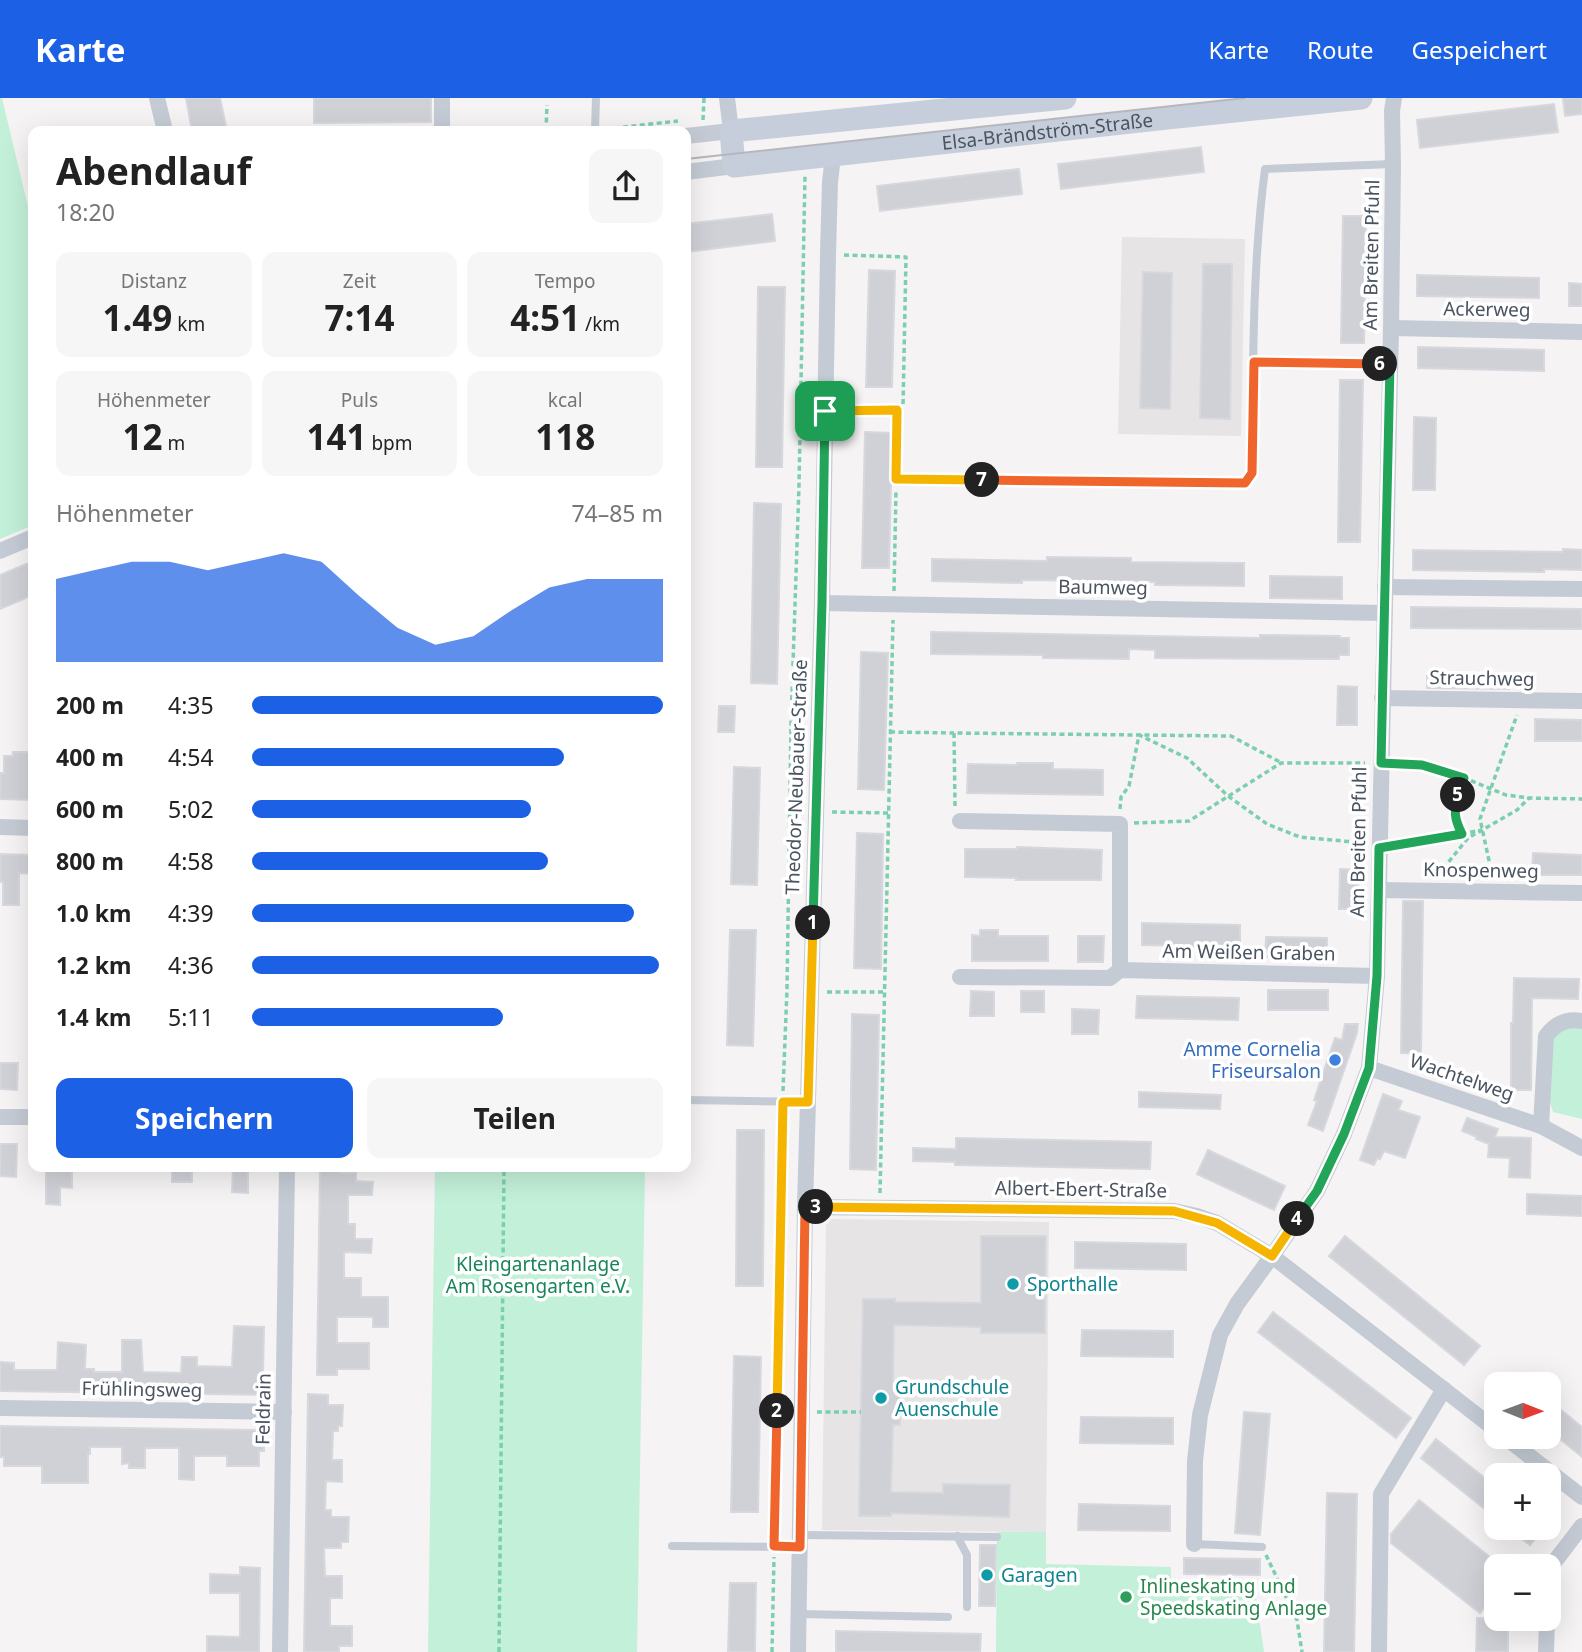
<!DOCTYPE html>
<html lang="de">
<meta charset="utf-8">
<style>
:root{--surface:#fff;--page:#f6f6f6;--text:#222;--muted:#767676;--accent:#1c60e6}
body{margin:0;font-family:"Noto Sans",sans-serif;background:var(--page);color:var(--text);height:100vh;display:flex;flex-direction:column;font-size:26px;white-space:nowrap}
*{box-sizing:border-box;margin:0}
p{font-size:23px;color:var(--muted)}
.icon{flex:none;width:38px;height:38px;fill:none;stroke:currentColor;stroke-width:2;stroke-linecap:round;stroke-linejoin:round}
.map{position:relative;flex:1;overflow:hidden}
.sheet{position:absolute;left:28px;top:28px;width:663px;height:1046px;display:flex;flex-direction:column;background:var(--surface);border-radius:14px;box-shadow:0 7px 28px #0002}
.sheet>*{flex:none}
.needle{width:46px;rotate:91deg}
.controls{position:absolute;left:1484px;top:1274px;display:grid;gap:14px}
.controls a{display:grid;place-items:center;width:77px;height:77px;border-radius:14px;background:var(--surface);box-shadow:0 7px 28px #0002;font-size:35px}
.pin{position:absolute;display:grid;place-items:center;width:60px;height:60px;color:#fff;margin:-30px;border-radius:14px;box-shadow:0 4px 10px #0006}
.km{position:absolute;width:35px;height:35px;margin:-18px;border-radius:50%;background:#222;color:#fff;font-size:19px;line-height:35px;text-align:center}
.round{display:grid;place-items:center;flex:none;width:74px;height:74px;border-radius:14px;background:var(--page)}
.overview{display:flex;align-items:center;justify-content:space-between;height:119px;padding:0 28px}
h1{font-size:38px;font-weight:700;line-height:52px}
.stats{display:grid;grid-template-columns:repeat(3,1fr);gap:10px;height:119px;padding:7px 28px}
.stats div{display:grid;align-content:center;border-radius:14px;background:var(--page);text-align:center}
.stats b{font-size:35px;font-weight:700}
.stats small{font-size:19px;font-weight:400}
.stats p{font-size:19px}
.chart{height:196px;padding:14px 28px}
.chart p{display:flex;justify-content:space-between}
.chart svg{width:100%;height:126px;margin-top:7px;fill:var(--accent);opacity:.7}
.cta{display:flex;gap:14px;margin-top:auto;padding:14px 28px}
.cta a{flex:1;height:80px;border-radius:14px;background:var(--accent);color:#fff;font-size:28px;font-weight:700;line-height:80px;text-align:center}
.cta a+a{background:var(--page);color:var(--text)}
ul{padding:0 28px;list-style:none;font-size:23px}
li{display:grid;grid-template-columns:112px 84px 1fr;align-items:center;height:52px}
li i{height:18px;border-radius:9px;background:var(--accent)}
header{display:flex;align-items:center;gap:42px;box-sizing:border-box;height:98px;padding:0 35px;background:var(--accent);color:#fff}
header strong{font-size:33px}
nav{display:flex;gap:38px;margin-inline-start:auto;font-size:24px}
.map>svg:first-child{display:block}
.education{fill:#e6e4e5}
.green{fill:#c3f0d9}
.building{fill:#cfd1d7;stroke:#d7d8de;stroke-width:2}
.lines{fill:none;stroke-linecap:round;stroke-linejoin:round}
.path{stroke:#7bcfae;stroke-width:3.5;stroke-dasharray:5 3.5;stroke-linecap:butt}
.lane{stroke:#c4cbd4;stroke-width:8}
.street{stroke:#c4cbd4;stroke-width:16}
.secondary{stroke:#c6cedb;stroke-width:23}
.tram{stroke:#b5b7bd;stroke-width:2}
.split-1-casing{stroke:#fff;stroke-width:14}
.split-2-casing{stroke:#fff;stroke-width:14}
.split-3-casing{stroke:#fff;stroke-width:14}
.split-4-casing{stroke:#fff;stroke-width:14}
.split-5-casing{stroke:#fff;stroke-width:14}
.split-6-casing{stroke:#fff;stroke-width:14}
.split-7-casing{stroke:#fff;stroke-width:14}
.split-8-casing{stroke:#fff;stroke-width:14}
.split-1{stroke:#22a559;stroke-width:9}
.split-2{stroke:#f5b400;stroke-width:9}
.split-3{stroke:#f0652b;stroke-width:9}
.split-4{stroke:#f5b400;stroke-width:9}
.split-5{stroke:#22a559;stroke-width:9}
.split-6{stroke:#22a559;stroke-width:9}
.split-7{stroke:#f0652b;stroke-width:9}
.split-8{stroke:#f5b400;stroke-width:9}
.shop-dot{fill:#3f7fe0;stroke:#fff;stroke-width:2.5}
.culture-dot{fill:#0f9aa8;stroke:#fff;stroke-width:2.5}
.leisure-dot{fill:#2e9e5b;stroke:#fff;stroke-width:2.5}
.labels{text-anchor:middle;stroke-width:7;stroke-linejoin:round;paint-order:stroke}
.street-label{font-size:19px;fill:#4a5461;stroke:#fff}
.shop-label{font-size:19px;fill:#366cbe;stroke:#fff;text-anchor:end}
.park-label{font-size:19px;fill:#188559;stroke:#fff}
.culture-label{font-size:19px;fill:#0d838f;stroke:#fff;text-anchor:start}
.leisure-label{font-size:19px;fill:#27864d;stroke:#fff;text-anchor:start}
</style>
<header>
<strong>Karte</strong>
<nav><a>Karte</a><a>Route</a><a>Gespeichert</a></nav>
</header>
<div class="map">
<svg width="1582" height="1554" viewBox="0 0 1582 1554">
<rect width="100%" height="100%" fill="#f5f3f3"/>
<g class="education">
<polygon points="1122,139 1245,141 1241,338 1118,336"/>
<polygon points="832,1121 1049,1124 1046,1434 822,1432 826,1127"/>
</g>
<g class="green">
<polygon points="0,0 2,0 33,130 33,427 0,441"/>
<polygon points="1567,926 1582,928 1582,1021 1553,1014 1548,997 1552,939"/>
<polygon points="435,1069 645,1069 637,1554 428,1554"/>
<polygon points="997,1434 1046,1434 1046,1466 1171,1469 1171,1485 1254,1486 1264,1554 996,1554"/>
</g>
<g class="building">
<polygon points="186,0 220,0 227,33 192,33"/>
<polygon points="314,0 431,0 431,24 314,25"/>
<polygon points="1563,0 1582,0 1582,16 1565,18"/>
<polygon points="1554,6 1558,34 1420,50 1417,22"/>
<polygon points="1201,49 1204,74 1061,91 1058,66"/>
<polygon points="1019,71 1022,96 880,113 877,88"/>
<polygon points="772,116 775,143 686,154 686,126"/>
<polygon points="1343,118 1366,118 1364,245 1341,245"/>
<polygon points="1203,166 1232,166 1230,321 1200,320"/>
<polygon points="869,172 895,173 892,289 866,289"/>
<polygon points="1143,174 1172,175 1170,311 1140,310"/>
<polygon points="1417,177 1539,180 1539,200 1417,198"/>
<polygon points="1569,185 1582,186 1582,208 1569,208"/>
<polygon points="758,189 785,189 782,369 756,369"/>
<polygon points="1418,249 1544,252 1544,273 1418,270"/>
<polygon points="1340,282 1363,282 1360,444 1338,444"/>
<polygon points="1414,319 1436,320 1435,392 1413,392"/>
<polygon points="865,334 892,335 891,377 890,380 891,385 889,470 862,470"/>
<polygon points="754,405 781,406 777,586 751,585"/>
<polygon points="1563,451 1582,452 1582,472 1544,471 1544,474 1413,472 1413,452 1563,454"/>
<polygon points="1047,459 1131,460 1131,464 1244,465 1244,488 1155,487 1155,484 1103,483 1022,482 1022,485 932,483 932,461 1047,463"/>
<polygon points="33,463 33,497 0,511 0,477"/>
<polygon points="1270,478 1342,479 1342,501 1270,500"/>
<polygon points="1411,509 1582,511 1582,531 1411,530"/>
<polygon points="931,534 1260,540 1260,537 1340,538 1340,540 1349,540 1349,557 1339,557 1339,561 1155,560 1155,552 1129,551 1129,561 1043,560 1043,557 931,556"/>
<polygon points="861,554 888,555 884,692 858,691"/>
<polygon points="1427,578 1476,579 1476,582 1509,582 1509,591 1427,590"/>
<polygon points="1338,588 1357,589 1357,627 1337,627"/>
<polygon points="719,608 735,608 734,634 718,634"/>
<polygon points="1535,621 1582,622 1582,643 1535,643"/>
<polygon points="13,654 30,654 29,682 32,682 31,702 0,701 0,675 4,675 4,658 13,658"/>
<polygon points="1017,665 1053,665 1053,671 1103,672 1103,697 967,695 968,666 1017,667"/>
<polygon points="734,669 760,670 757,787 731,786"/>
<polygon points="857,735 883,736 881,871 854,870"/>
<polygon points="1017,749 1102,752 1101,782 1016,782 1017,780 965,779 965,751 1017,751"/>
<polygon points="1533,755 1582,757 1582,777 1532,777"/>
<polygon points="0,756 31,757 30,776 19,775 19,807 3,807 3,784 0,784"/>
<polygon points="1340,771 1359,772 1359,811 1339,811"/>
<polygon points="1403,803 1423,803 1421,956 1401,955"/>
<polygon points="1142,825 1240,827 1240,849 1142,847"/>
<polygon points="730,832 756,832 753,948 727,947"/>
<polygon points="980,832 998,832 998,838 1048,838 1048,863 972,863 972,837 980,838"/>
<polygon points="1078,838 1104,838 1103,864 1078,864"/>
<polygon points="1266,839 1327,840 1327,859 1265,859"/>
<polygon points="1514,880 1579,881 1578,901 1532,900 1531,992 1511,992 1511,925 1513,925"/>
<rect x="1268" y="892" width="60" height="20"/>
<polygon points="971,893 994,894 994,918 970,918"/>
<rect x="1021" y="893" width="23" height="21"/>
<polygon points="1137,898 1239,900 1238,922 1136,920"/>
<polygon points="1072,911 1099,912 1098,936 1072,936"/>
<polygon points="852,916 879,917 876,1072 850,1071"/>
<polygon points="1345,926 1358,926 1357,935 1323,1033 1308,1027 1317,1003 1314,1002 1335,940 1342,942"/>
<polygon points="0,965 18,965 17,992 0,991"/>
<polygon points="1139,994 1221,997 1220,1011 1139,1009"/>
<polygon points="1383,996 1402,1003 1398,1012 1420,1019 1405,1060 1384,1053 1380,1061 1377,1060 1374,1067 1360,1062"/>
<polygon points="1467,1020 1498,1031 1495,1039 1531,1040 1530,1080 1509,1079 1510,1060 1488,1059 1489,1046 1476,1041 1477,1039 1462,1033"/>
<polygon points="737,1032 764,1032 763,1188 736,1188"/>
<polygon points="956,1040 1151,1044 1150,1071 955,1067 955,1064 913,1063 913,1050 956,1051"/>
<polygon points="0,1046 17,1046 16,1079 0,1078"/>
<polygon points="1208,1052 1285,1088 1274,1112 1197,1076"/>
<polygon points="46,1069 72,1069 72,1090 60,1089 60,1107 46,1106"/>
<rect x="172" y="1069" width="20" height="15"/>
<polygon points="233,1069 248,1069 248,1095 232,1094"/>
<polygon points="320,1069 340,1069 340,1075 356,1075 356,1083 373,1084 372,1097 348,1097 348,1126 355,1126 355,1141 372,1141 371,1155 344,1154 344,1180 361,1180 361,1199 388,1199 388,1229 373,1229 373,1219 337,1219 337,1245 369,1245 369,1271 337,1271 337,1277 317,1277"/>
<polygon points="1527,1096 1582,1098 1582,1118 1527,1116"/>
<polygon points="981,1138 1046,1138 1045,1235 981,1235 981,1229 894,1227 893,1286 900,1286 900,1327 893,1327 891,1394 943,1395 943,1386 1010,1387 1009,1419 891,1415 891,1418 859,1418 863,1201 895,1201 895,1204 981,1205"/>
<polygon points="1345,1138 1480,1248 1464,1267 1329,1158"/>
<polygon points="1075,1144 1186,1146 1186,1172 1075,1170"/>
<polygon points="1273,1214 1411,1320 1396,1340 1258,1234"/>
<polygon points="234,1228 264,1229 263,1275 266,1276 265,1297 0,1293 0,1264 14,1265 14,1272 57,1272 58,1244 86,1247 85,1271 94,1271 94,1274 122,1274 122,1242 141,1242 143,1274 181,1275 182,1259 197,1259 197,1268 232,1269"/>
<polygon points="1082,1232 1173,1233 1173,1259 1081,1258"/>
<polygon points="734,1258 761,1259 758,1414 731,1414"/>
<polygon points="308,1296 328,1297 328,1307 343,1307 342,1328 338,1328 338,1333 333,1333 332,1362 342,1362 342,1384 326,1383 325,1412 331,1412 331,1419 349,1419 348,1444 341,1444 341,1450 324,1450 325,1478 342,1478 342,1500 330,1500 330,1528 352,1528 352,1548 339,1548 339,1554 304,1554"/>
<polygon points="1549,1302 1582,1329 1582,1359 1549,1332"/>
<polygon points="1244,1314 1270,1316 1260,1437 1235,1435"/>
<polygon points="1081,1319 1173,1320 1173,1346 1080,1345"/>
<polygon points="0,1328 264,1332 264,1353 259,1353 259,1368 227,1368 227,1358 194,1358 194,1382 179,1381 179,1350 145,1350 145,1370 129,1370 129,1365 122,1366 122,1349 90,1349 90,1356 88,1356 88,1385 42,1385 42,1368 4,1368 4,1359 0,1359"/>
<polygon points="1436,1341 1496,1389 1496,1420 1421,1360"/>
<polygon points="1327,1395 1357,1396 1354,1554 1324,1554"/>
<polygon points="1419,1402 1496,1464 1496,1494 1480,1515 1391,1445 1391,1436"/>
<polygon points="1079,1406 1170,1408 1170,1433 1078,1432"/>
<polygon points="1508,1430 1544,1430 1530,1447"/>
<polygon points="980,1447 996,1447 995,1508 979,1508"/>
<polygon points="1184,1460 1260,1461 1260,1477 1184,1476"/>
<polygon points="240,1469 260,1470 259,1554 207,1554 207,1538 240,1539 240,1495 210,1495 210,1476 240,1477"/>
<polygon points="730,1485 756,1485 755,1554 728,1554"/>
<polygon points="1477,1520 1508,1521 1508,1554 1476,1554"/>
<polygon points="836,1533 981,1536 980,1554 836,1554"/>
</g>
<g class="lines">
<g class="path">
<polyline points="703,22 704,0"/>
<polyline points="606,31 678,23"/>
<polyline points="546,33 547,7"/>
<polyline points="844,157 906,159 903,309 897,312 896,370"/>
<polyline points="840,312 897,312"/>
<polyline points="894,493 896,392"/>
<polyline points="890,634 954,635"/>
<polyline points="1397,666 1421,667 1452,675 1506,697 1529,700 1582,701"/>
<polyline points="955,708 954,635 1231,638 1280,664"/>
<polyline points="1120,711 1121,699 1129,688 1139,637 1187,660 1228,698 1267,726 1300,739 1364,745"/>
<polyline points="832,714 889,715"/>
<polyline points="1134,725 1189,723 1281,665 1365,665"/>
<path d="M1462,736C1450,711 1456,705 1463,680"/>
<polyline points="1395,748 1482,732"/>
<polyline points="1438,777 1468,740 1517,712 1529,700"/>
<polyline points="1495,779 1490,767 1480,721 1517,617"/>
<polyline points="827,894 885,894"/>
<polyline points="783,993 787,891 791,626 799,387 805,77"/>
<polyline points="880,1095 893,522"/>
<polyline points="817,1314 861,1314"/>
<polyline points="774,1438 783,1015"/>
<polyline points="1266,1457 1297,1522 1302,1554"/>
<polyline points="499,1554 504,1069"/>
<polyline points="772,1554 774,1459"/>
</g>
<g class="lane">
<polyline points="595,32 596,0"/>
<polyline points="1254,264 1390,266"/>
<path d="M896,381L1245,385L1252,375C1253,275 1252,170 1265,71L1393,66"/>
<polyline points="686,1002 808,1004"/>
<polyline points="800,1437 997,1439"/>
<polyline points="957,1438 967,1457 967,1509"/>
<polyline points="1194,1446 1262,1449"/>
<polyline points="672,1448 800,1449"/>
<polyline points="799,1516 948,1519"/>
</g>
<g class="street">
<polyline points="157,0 165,33"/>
<polyline points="442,33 442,0"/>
<polyline points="686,38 731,33 727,0"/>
<polyline points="686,74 734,68"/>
<polyline points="1391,230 1582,234"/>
<polyline points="0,453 33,439"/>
<polyline points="1385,489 1582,491"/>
<polyline points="822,505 1384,515"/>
<polyline points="1382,600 1582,603"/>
<polyline points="960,723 1120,726 1120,872"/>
<polyline points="0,729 33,730"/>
<polyline points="1379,792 1582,795"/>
<polyline points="960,879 1110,880 1120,872 1377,878"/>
<polyline points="1369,970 1541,1028 1582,1050"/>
<polyline points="0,1019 33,1019"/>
<path d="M1541,1028L1546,938C1555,926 1566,920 1582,923"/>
<polyline points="805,1109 1174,1113 1197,1118 1217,1125 1272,1158 1496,1332"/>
<polyline points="0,1310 284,1314"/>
<polyline points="1505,1339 1582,1399"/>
<polyline points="1194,1446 1195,1363 1200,1317 1220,1237 1237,1206 1272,1158 1317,1093 1344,1036 1369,970 1377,878 1391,230 1393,66 1392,13 1394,0"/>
<polyline points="1549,1489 1552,1467 1582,1428"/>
<polyline points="280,1554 287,1069"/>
<polyline points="798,1554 805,1109 822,505 828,156 830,84 833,58"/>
<polyline points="1379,1554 1381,1396 1444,1291"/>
<polyline points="1546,1554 1547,1521"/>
</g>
<path class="secondary" id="s1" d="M1065,0L731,33L734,68L1167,20L1361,0"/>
<polyline class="tram" points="686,61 1245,0"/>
</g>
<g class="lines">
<defs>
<polyline id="split-1" points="813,825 822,505 825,313"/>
<polyline id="split-2" points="777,1313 783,1004 808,1004 813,825"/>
<polyline id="split-3" points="777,1313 774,1448 800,1449 805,1109 816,1109"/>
<polyline id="split-4" points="816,1109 1174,1113 1217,1125 1272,1158 1297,1121"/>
<path id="split-5" d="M1297,1121L1317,1093L1344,1036L1369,970L1377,878L1379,750L1462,736C1454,720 1454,715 1458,697"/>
<polyline id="split-6" points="1380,266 1390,266 1381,665 1422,667 1464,680 1458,697"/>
<polyline id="split-7" points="982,382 1245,385 1252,375 1254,264 1380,266"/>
<polyline id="split-8" points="825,313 897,312 896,381 982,382"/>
</defs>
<use href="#split-1" class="split-1-casing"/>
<use href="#split-2" class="split-2-casing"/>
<use href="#split-3" class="split-3-casing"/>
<use href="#split-4" class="split-4-casing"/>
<use href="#split-5" class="split-5-casing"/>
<use href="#split-6" class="split-6-casing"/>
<use href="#split-7" class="split-7-casing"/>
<use href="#split-8" class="split-8-casing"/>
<use href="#split-1" class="split-1"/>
<use href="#split-2" class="split-2"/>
<use href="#split-3" class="split-3"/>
<use href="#split-4" class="split-4"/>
<use href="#split-5" class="split-5"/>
<use href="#split-6" class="split-6"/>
<use href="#split-7" class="split-7"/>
<use href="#split-8" class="split-8"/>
</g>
<circle class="shop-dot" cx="1335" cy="962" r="7"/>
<g class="culture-dot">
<circle cx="1013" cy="1186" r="7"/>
<circle cx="881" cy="1300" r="7"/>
<circle cx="987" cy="1477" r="7"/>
</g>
<circle class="leisure-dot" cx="1126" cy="1499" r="7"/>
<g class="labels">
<g class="street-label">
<text dy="7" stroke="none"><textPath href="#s1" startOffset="686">Elsa-Brändström-Straße</textPath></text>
<text transform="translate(1371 157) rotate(-89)" y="7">Am Breiten Pfuhl</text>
<text transform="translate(1487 211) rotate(1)" y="7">Ackerweg</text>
<text transform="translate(1103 489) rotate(1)" y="7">Baumweg</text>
<text transform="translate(1482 580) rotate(1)" y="7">Strauchweg</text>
<text transform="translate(796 679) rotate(-88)" y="7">Theodor-Neubauer-Straße</text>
<text transform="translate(1358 744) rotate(-89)" y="7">Am Breiten Pfuhl</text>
<text transform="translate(1481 772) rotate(1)" y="7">Knospenweg</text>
<text transform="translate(1249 854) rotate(1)" y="7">Am Weißen Graben</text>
<text transform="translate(1462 979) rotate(19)" y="7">Wachtelweg</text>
<text transform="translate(1081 1091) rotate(1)" y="7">Albert-Ebert-Straße</text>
<text transform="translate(142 1291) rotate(1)" y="7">Frühlingsweg</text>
<text transform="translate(263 1311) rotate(-89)" y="7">Feldrain</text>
</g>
<g class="shop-label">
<text x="1321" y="958">Amme Cornelia<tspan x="1321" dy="22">Friseursalon</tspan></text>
</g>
<g class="park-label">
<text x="538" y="1173">Kleingartenanlage<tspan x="538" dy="22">Am Rosengarten e.V.</tspan></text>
</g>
<g class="culture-label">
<text x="1027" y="1193">Sporthalle</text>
<text x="895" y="1296">Grundschule<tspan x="895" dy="22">Auenschule</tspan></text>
<text x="1001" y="1484">Garagen</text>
</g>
<g class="leisure-label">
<text x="1140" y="1495">Inlineskating und<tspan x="1140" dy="22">Speedskating Anlage</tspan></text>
</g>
</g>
</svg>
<div class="controls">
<a><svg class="needle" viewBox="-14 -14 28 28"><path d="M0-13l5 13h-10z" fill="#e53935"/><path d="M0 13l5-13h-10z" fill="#767676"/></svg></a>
<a>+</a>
<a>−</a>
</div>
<div class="pin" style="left:825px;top:313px;background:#1e9e55"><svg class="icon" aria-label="arrive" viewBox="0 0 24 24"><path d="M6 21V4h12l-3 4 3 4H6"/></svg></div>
<b class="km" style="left:813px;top:825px">1</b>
<b class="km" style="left:777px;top:1313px">2</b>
<b class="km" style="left:816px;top:1109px">3</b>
<b class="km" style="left:1297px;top:1121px">4</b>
<b class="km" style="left:1458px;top:697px">5</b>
<b class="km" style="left:1380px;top:266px">6</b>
<b class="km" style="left:982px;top:382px">7</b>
<section class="sheet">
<div class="overview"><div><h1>Abendlauf</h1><p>18:20</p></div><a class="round"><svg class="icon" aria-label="share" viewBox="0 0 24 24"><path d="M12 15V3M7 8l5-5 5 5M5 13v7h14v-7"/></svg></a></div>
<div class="stats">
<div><p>Distanz</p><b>1.49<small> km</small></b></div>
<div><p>Zeit</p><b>7:14</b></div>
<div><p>Tempo</p><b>4:51<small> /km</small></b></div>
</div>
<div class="stats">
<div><p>Höhenmeter</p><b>12<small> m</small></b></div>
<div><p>Puls</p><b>141<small> bpm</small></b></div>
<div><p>kcal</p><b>118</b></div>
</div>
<div class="chart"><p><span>Höhenmeter</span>74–85 m</p>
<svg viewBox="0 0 160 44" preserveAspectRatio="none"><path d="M0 44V15L10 12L20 9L30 9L40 12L50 9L60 6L70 9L80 21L90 32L100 38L110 35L120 26L130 18L140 15L150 15L160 15V44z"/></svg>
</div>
<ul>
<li><b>200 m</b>4:35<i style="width:100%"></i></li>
<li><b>400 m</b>4:54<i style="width:76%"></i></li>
<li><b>600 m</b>5:02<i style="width:68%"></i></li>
<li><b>800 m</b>4:58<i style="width:72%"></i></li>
<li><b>1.0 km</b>4:39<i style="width:93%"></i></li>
<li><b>1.2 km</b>4:36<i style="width:99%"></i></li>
<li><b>1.4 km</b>5:11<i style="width:61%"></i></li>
</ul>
<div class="cta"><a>Speichern</a><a>Teilen</a></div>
</section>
</div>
